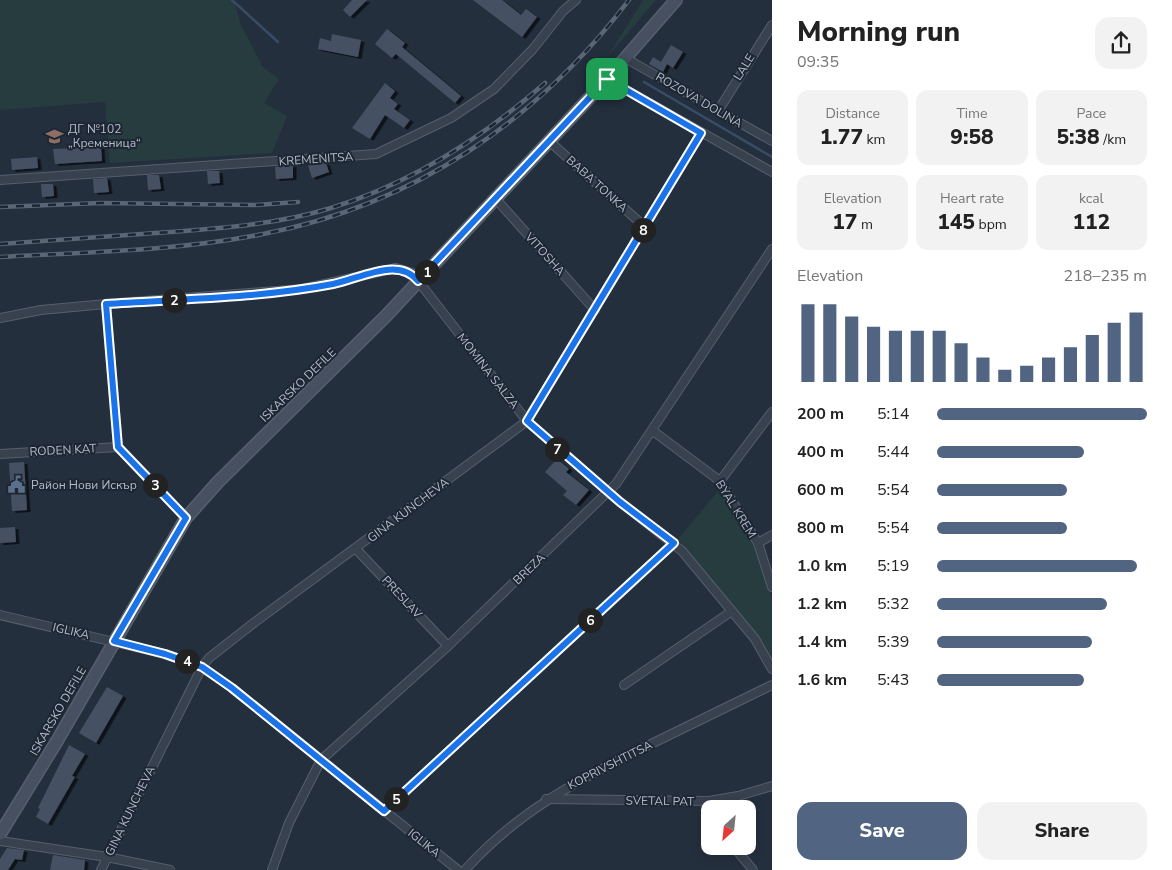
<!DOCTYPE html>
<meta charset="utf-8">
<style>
:root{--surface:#fff;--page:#f2f2f2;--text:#222;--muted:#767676;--accent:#516482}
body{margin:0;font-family:"Nunito Sans",sans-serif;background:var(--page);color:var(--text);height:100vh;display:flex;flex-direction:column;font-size:19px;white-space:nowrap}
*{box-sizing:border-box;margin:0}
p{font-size:16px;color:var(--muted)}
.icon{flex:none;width:28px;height:28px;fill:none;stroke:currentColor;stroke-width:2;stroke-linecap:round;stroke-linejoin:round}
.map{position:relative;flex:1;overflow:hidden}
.sheet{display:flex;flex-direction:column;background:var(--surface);width:400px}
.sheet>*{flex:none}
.needle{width:32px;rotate:207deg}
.controls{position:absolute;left:701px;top:800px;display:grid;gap:10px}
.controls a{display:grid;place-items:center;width:55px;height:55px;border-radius:10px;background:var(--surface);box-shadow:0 2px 12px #0003;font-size:25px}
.pin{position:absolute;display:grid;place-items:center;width:42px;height:42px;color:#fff;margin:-21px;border-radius:10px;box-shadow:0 2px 8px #0006}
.km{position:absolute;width:25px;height:25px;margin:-12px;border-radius:50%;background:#222;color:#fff;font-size:14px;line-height:25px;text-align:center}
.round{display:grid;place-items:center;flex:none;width:52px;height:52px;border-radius:15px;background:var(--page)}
.head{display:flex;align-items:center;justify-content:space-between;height:85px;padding:0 25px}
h1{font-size:28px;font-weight:800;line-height:38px}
.figures{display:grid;grid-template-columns:repeat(3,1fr);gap:8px;height:85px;padding:5px 25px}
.figures div{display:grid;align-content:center;border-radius:12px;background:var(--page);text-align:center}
.figures b{font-size:21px;font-weight:800}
.figures small{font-size:14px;font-weight:400}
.figures p{font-size:14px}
.chart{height:140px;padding:10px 25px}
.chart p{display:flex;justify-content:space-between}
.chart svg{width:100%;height:90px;margin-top:5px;stroke:var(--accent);stroke-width:6}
.button{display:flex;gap:10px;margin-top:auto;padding:10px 25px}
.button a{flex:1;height:58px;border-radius:15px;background:var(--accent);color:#fff;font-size:20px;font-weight:800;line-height:58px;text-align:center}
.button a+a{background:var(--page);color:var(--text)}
ul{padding:0 25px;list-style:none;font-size:16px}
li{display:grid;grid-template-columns:80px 60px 1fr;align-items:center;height:38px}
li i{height:12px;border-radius:6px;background:var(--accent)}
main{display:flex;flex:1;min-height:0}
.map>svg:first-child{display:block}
.green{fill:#263c3f}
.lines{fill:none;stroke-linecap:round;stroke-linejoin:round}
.stream{stroke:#394c67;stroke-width:2.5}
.building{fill:#455162;filter:url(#shadow)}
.minor-casing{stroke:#565f6c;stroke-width:10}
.secondary-casing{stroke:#565f6c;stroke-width:14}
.minor{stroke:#38414e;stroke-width:8}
.secondary{stroke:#465061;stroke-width:11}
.rail-casing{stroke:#5a6575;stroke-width:4.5}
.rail{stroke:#1d2633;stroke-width:2.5;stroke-dasharray:8;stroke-linecap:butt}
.route-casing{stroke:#fff;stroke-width:10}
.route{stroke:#1a73e8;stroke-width:6}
.labels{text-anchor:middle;stroke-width:4;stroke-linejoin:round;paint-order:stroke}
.street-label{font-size:12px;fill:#b4bcc9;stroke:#1d2633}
.poi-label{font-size:12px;fill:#b4bcc9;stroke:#1d2633;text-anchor:start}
</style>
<main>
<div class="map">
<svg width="772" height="870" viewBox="0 0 772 870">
<defs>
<filter id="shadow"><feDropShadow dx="3.5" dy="2" stdDeviation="0" flood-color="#0009"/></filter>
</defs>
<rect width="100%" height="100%" fill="#242f3e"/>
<g class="green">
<polygon points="0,0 234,0 241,25 263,67 279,79 264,103 287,116 272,153 110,163 105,102 0,110"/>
<polygon points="643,0 656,0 608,56"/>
<polygon points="719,490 753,544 772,599 772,660 763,642 678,539"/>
</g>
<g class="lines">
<g class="stream">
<polyline points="232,0 278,42"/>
<polyline points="644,82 772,157"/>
</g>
</g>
<g class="building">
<polygon points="352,0 367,0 350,17 343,10"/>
<polygon points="473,0 502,0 521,15 526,9 537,17 522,37"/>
<polygon points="387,29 405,43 402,47 461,96 455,103 396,54 392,58 375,44"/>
<polygon points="332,34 361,40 358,57 318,49 320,38 331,41"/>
<polygon points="671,45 683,52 673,68 667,64 663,72 649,64 653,57 661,62"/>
<polygon points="385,83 395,91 390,98 398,104 394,109 410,120 404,128 385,115 370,139 352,128"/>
<polygon points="101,147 102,161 55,164 53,149"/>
<polygon points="37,157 38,168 12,170 11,159"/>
<polygon points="326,163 329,172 312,178 308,165"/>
<polygon points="293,165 293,178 276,179 275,167"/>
<polygon points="207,171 219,171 220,183 208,184"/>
<polygon points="147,175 159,175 161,189 148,190"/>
<polygon points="107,178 109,192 94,193 93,179"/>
<polygon points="41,184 53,184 54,196 42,197"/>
<polygon points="557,459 569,469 566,472 589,490 576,505 563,495 567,491 545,472"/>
<polygon points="24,462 27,510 12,511 9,463"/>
<polygon points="15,527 16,542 0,543 0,528"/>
<polygon points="107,687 123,696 96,743 79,733"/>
<polygon points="69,745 85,754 72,776 75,777 48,824 36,817 40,809 38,808"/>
<polygon points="7,848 24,850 22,860 15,859 8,870 0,870 0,859"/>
<polygon points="53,855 85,860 84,870 50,870"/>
</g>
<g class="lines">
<defs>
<g id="minor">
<polyline points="625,58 772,141"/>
<polyline points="607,79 772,172"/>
<polyline points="718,111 772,25"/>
<polyline points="549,141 645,227"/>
<polyline points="0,180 376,154 451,118 494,89 533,49 563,11 576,0"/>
<polyline points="495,198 595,310"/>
<polyline points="106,304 118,447"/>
<polyline points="0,318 41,310 106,304 303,289 396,268 412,273 527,421 620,502 682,551 755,639 772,669"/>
<polyline points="653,431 720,481 758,543 772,587"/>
<polyline points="0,454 118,447 186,518"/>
<polyline points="720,481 772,412"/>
<polyline points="758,543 772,535"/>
<polyline points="356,549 448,646"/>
<polyline points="0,615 165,654 202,667 232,688 458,870"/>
<polyline points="624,685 732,611"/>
<polyline points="546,799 709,801 738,796 772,786"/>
<polyline points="384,811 674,543"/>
<polyline points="0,841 107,857 170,870"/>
<polyline points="733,846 753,870"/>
<polyline points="101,870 202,667 209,658 255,622 527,421 701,133"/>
<polyline points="272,870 289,823 321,760 448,646 616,484 772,249"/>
<path d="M465,870C518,811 578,780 649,745C690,725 731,705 772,685"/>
</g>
<polyline id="secondary" points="0,834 57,741 186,518 218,482 386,316 607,79 676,0"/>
</defs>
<use href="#minor" class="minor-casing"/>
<use href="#secondary" class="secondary-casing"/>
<use href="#minor" class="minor"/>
<use href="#secondary" class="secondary"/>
<defs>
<g id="rail">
<polyline points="0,207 100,203 256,205 298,202"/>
<path d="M0,244C57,240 114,236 170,232C224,228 279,224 331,208C412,183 482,138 545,83"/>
<path d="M0,257C87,252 177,251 263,234C414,205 537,121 629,0"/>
</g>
</defs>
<use href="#rail" class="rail-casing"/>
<use href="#rail" class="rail"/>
</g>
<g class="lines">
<defs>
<path id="route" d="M607,79L701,133L527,421L620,502L674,543L384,811L232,688L202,667L165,654L114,641L186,518L118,447L106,304C182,299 259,298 333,284C359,279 398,256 418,281Z"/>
</defs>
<use href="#route" class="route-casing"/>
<use href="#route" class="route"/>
</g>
<defs>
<symbol id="school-bare" viewBox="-9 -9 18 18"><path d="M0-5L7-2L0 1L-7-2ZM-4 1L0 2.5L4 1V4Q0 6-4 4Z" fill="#8d6e63" stroke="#1d2633" stroke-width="2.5" paint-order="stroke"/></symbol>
<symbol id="civic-bare" viewBox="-9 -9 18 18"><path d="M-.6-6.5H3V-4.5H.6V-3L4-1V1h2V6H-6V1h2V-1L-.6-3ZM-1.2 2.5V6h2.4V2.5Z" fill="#5c6f8a" stroke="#1d2633" stroke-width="2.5" paint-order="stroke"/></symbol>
</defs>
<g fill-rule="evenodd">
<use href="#school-bare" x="42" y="124" width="25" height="25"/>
<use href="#civic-bare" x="4" y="472" width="25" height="25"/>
</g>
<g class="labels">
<g class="street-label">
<text transform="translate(744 67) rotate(-58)" y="4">LALE</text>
<text transform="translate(699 100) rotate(30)" y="4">ROZOVA DOLINA</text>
<text transform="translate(316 159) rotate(-4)" y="4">KREMENITSA</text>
<text transform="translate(597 184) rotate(42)" y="4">BABA TONKA</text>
<text transform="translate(545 254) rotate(48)" y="4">VITOSHA</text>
<text transform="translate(488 371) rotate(52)" y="4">MOMINA SALZA</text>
<text transform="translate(298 385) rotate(-44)" y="4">ISKARSKO DEFILE</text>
<text transform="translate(63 450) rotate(-3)" y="4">RODEN KAT</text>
<text transform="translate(736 509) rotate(58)" y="4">BYAL KREM</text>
<text transform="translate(408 510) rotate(-37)" y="4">GINA KUNCHEVA</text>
<text transform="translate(529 569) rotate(-44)" y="4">BREZA</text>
<text transform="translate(402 597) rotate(47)" y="4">PRESLAV</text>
<text transform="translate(71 631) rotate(13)" y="4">IGLIKA</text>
<text transform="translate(58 711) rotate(-60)" y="4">ISKARSKO DEFILE</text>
<text transform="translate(610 765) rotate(-27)" y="4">KOPRIVSHTITSA</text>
<text transform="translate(660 801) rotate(1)" y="4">SVETAL PAT</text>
<text transform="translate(130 811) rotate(-64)" y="4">GINA KUNCHEVA</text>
<text transform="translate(424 843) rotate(39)" y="4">IGLIKA</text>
</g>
<g class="poi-label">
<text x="68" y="133">ДГ №102<tspan x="68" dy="14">„Кременица“</tspan></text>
<text x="31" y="489">Район Нови Искър</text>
</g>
</g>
</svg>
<div class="controls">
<a><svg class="needle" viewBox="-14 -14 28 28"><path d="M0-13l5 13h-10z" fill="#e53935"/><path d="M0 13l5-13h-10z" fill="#767676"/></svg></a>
</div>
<div class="pin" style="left:607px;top:79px;background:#1e9e55"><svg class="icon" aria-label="arrive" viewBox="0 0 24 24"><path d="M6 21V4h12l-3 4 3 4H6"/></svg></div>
<b class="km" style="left:427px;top:272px">1</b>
<b class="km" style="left:174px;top:300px">2</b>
<b class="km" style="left:155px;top:485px">3</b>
<b class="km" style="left:187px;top:661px">4</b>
<b class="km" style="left:396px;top:799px">5</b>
<b class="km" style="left:590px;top:620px">6</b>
<b class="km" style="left:557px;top:449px">7</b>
<b class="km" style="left:643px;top:230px">8</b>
</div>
<section class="sheet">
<div class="head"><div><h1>Morning run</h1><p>09:35</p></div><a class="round"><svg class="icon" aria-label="share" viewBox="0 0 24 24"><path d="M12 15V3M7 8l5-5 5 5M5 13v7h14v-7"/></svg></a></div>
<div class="figures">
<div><p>Distance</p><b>1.77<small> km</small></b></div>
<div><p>Time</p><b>9:58</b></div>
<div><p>Pace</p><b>5:38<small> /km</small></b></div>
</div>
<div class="figures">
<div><p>Elevation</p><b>17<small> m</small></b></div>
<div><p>Heart rate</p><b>145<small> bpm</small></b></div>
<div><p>kcal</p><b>112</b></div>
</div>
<div class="chart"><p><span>Elevation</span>218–235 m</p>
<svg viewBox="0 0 160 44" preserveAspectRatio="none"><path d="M5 44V6M15 44V6M25 44V12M35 44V17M45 44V19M55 44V19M65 44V19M75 44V25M85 44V32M95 44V38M105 44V36M115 44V32M125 44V27M135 44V21M145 44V15M155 44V10"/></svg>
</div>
<ul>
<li><b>200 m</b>5:14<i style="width:100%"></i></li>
<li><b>400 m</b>5:44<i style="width:70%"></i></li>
<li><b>600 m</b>5:54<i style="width:62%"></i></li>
<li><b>800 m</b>5:54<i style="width:62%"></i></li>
<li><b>1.0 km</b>5:19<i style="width:95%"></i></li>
<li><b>1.2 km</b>5:32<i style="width:81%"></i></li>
<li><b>1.4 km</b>5:39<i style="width:74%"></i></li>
<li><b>1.6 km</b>5:43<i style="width:70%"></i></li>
</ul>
<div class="button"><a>Save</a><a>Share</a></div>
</section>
</main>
